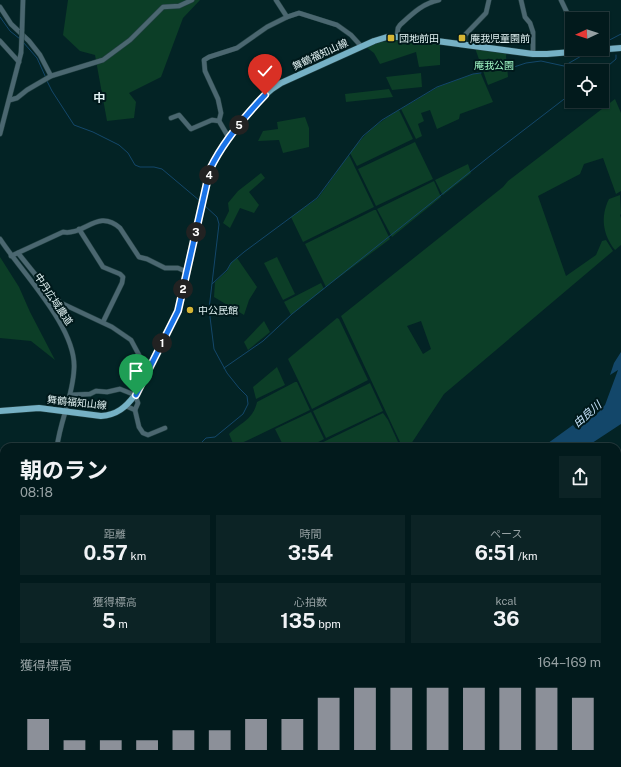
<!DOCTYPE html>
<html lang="ja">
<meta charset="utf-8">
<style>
:root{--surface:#021a1c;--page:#0c2325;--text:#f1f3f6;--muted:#96a1a3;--line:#23383b;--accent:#8c9099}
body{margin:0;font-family:"Public Sans","Noto Sans JP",sans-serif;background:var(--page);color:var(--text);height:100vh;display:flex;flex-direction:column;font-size:15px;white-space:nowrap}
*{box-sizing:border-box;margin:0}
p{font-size:13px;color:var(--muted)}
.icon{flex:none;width:22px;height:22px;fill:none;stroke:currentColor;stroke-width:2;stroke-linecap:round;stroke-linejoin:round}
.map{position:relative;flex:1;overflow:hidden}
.details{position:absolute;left:0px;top:443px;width:621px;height:324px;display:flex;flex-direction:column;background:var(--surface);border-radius:12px 12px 0 0;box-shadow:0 1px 3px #0004,0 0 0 1px var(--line)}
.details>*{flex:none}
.needle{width:26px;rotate:267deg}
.fabs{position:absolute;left:565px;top:12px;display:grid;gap:8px}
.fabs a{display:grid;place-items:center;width:44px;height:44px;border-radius:0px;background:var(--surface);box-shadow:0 1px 3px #0004,0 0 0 1px var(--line);font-size:20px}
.pin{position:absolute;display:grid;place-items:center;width:34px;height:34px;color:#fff;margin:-41px -17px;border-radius:50% 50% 50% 0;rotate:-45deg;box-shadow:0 0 4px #0007}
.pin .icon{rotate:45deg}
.km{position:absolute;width:20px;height:20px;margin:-10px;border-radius:50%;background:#222;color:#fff;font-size:11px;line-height:20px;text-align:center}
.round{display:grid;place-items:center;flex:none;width:42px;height:42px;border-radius:0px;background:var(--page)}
.summary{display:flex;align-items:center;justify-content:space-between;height:68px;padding:0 20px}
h1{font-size:22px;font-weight:700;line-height:30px}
.figures{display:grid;grid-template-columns:repeat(3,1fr);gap:6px;height:68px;padding:4px 20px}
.figures div{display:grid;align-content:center;border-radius:0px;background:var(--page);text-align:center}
.figures b{font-size:20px;font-weight:700}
.figures small{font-size:11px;font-weight:400}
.figures p{font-size:11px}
.chart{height:112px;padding:8px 20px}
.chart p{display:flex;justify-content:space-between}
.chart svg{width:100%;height:72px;margin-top:4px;stroke:var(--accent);stroke-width:6}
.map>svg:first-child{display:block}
.green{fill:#0c3e27;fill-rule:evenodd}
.water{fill:#13476a}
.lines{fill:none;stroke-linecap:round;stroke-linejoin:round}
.stream{stroke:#13476a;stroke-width:1}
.minor-casing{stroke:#224042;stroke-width:5.5}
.major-casing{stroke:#224042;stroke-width:7}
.minor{stroke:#4b6770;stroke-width:4.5}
.major{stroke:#76b1c5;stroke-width:6}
.minor-bridge-casing{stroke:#224042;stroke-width:5.5;stroke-linecap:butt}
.minor-bridge{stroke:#4b6770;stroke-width:4.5}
.route-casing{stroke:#fff;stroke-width:8}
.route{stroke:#1a73e8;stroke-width:5}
.poi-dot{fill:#d5b535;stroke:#00191b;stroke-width:1.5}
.labels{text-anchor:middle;stroke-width:4;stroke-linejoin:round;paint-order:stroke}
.poi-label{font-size:10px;fill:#e1f2f3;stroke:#00191b;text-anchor:start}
.street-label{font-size:10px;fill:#e1f2f3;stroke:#00191b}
.park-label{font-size:10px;fill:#a2fac7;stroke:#00191b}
.water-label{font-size:11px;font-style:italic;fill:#c6e3fa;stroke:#00191b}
.quarter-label{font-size:12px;font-weight:bold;fill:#e1f2f3;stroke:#00191b}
</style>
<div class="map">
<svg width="621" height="767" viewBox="0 0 621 767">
<rect width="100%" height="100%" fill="#032325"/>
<g class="green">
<polygon points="68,0 200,0 183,18 161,77 129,93 136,102 134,118 107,121 95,55 80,51 63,35"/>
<polygon points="406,39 440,44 440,65 419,67 416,52 380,64 374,53 366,47 381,42"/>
<polygon points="475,48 507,52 506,56 508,77 488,85"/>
<polygon points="421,73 422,87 392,90 386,77"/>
<polygon points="473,74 481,74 493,102 460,114 459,119 437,129 430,110 421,113 424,121 418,124 422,136 416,139 401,109 438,87"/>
<polygon points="389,89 393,97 346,102 345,94"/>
<path d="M615,99L621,113V191L616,194L603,158L584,164L580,174L538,196L566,276L596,255L602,241L606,240L613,251L444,394L409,447H405L400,442L341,316L503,187L508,181ZM421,321L431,349L423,354L407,326Z"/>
<path d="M399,110L413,139L357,166L350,153C366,132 376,124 399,110Z"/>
<polygon points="305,117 309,128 309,147 283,153 279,140 258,141 263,131 278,129 277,122"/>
<polygon points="415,142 433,179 376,206 358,169"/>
<polygon points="349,155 374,207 303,242 291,217 318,198"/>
<polygon points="468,164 471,173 443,195 442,194 435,180"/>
<polygon points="261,173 265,178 249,192 259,205 254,213 240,208 230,228 223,223 229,211 228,203 238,191"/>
<polygon points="434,181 441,197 392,237 377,209"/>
<path d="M620,195L621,214L620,215L621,218V245L615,250C603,235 600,217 609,199Z"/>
<polygon points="374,210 376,210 390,239 326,287 305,244"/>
<polygon points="0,257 19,287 30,312 55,360 31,341 0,338"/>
<polygon points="277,257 295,294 283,300 264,263"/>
<polygon points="237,258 257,287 249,300 244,315 214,297 215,282 227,271 231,263"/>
<polygon points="321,283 324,289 291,315 284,302"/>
<polygon points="337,318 339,319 368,380 312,409 288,359"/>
<polygon points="264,321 270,332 248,350 244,342"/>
<polygon points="277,367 285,385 256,399 253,387"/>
<path d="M295,382H297L310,410L246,441L234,446L229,434C241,422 253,420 257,402Z"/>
<polygon points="370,383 383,411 326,438 313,411"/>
<polygon points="311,412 324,439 309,447 284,447 275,429"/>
<polygon points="383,413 388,420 398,442 389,447 313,447"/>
</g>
<g class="water">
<polygon points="621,352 621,424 586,447 538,447 540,445 544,446 573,425 576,429 583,424 580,421 592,409 596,415 605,405 618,370 610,375 614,363"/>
<polygon points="128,763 198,763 192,767 120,767"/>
</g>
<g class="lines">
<g class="stream">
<polyline points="0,17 10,31 20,39"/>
<polyline points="23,42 37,58 46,78"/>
<polyline points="602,44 621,34"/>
<polyline points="511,68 526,63 541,61 564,66 583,55"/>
<polyline points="602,71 616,59 616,55"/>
<polyline points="47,81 52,91 74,125 93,132 119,145 128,153 135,165 140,167 154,167 162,169 200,201"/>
<polyline points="212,284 227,270 231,263 244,252 317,198 363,136 382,120 437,87 473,74 481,73"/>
<polyline points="224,368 263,341 292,314 490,156 572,93"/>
<polyline points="197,447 206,438 215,437 243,414 248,404 247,396 239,388 227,373 214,349 209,309 219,224 217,217 204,205"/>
<polyline points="0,742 4,736"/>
</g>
<defs>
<g id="minor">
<polyline points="276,0 287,17"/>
<polyline points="521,0 525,17 530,23 533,32 533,54"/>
<polyline points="561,0 572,23"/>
<polyline points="0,7 11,24 29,41 40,55 51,76"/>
<polyline points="22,30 23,0"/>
<path d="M397,36L398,28L400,25C412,14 423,3 439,0"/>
<polyline points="0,41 19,62"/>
<polyline points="464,45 465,35 486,13 489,0"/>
<polyline points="10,100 17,98 27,90 51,76 103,60 130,40 163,7 179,6 192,0"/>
<polyline points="171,118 179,115 191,129 212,120 219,121 229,138"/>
<polyline points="219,121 221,113 218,99 205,71 204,60 209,57 237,48 267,27 287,17 299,13 337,25 351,35 361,46"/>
<polyline points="0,134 21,53"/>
<polyline points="79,229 103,267 120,274 123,277 122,283 103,322"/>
<path d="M0,239C22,273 77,328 74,369C73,396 60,421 57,447"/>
<polyline points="18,253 51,294 61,303 112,327 131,340 147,370"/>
<path d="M11,256L63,232C84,236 98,208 120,228L139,257L147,259L165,268H178L187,272"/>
<polyline points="70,395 90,394 96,391 107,392 120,389 135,395 138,403 135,410"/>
<polyline points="126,406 135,410 139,427 143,433 148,435 165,428"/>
<polyline points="0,491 4,503"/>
<polyline points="0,525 4,523"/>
<polyline points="617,537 621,531"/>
<polyline points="617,548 621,540"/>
<polyline points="617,593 621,599"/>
<polyline points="617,622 621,619"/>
<polyline points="617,664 621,660"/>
<polyline points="617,692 621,698"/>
<polyline points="617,749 621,746"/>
<polyline points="205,763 207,767"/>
<polyline points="508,763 511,767"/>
<polyline points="255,767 268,763"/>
<polyline points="591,767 597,763"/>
</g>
<path id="major" d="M0,411L39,408L101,416C117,415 126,407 135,395L178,311L210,169L223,146L257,102L272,89L281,83L374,41L387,37H407L533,54H547L621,48"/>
</defs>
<use href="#minor" class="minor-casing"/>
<use href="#major" class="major-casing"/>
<use href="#minor" class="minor"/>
<use href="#major" class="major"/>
<defs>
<polyline id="minor-bridge" points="21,53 22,30"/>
</defs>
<use href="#minor-bridge" class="minor-bridge-casing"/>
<use href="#minor-bridge" class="minor-bridge"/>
</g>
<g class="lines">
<defs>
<path id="route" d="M136,395L178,311L210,169C223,142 244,117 265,95"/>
</defs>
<use href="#route" class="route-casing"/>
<use href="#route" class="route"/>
</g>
<g class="poi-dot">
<rect x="387" y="34" width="8" height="8" rx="2"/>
<rect x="458" y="34" width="8" height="8" rx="2"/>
<circle cx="190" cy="310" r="4"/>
</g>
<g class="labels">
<g class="poi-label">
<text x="399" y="42">団地前田</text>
<text x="470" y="42">庵我児童園前</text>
<text x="198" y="314">中公民館</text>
</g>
<g class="street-label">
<text transform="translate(320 54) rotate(-25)" y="4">舞鶴福知山線</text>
<text transform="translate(54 299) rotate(56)" y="4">中丹広域農道</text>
<text transform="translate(77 402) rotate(6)" y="4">舞鶴福知山線</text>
</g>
<g class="park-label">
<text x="494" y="69">庵我公園</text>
</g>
<g class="water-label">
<text transform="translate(587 414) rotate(-41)" y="4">由良川</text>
</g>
<g class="quarter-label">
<text x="99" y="102">中</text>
</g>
</g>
</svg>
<div class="fabs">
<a><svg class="needle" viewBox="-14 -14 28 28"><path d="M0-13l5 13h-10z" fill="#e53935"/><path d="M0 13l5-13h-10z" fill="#96a1a3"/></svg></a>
<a><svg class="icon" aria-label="locate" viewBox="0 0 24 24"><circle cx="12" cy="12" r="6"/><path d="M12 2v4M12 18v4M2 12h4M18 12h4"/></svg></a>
</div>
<div class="pin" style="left:136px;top:395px;background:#1e9e55"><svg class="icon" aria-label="arrive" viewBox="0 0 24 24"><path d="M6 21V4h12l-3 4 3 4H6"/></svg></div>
<div class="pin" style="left:265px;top:95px;background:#d93025"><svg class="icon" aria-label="check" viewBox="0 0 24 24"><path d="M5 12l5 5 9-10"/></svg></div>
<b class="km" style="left:162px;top:343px">1</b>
<b class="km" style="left:183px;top:289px">2</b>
<b class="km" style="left:196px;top:232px">3</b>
<b class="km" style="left:209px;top:175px">4</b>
<b class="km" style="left:239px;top:125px">5</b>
<section class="details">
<div class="summary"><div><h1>朝のラン</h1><p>08:18</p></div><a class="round"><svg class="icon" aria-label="share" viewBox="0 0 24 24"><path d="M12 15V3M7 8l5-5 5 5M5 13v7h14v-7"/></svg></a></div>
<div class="figures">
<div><p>距離</p><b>0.57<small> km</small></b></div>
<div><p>時間</p><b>3:54</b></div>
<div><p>ペース</p><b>6:51<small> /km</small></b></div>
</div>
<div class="figures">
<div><p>獲得標高</p><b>5<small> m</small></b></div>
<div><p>心拍数</p><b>135<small> bpm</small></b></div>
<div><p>kcal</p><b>36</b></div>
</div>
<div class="chart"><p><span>獲得標高</span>164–169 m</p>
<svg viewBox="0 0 160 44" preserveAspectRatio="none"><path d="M5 44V25M15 44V38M25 44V38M35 44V38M45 44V32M55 44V32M65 44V25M75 44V25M85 44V12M95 44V6M105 44V6M115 44V6M125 44V6M135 44V6M145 44V6M155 44V12"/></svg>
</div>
</section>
</div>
